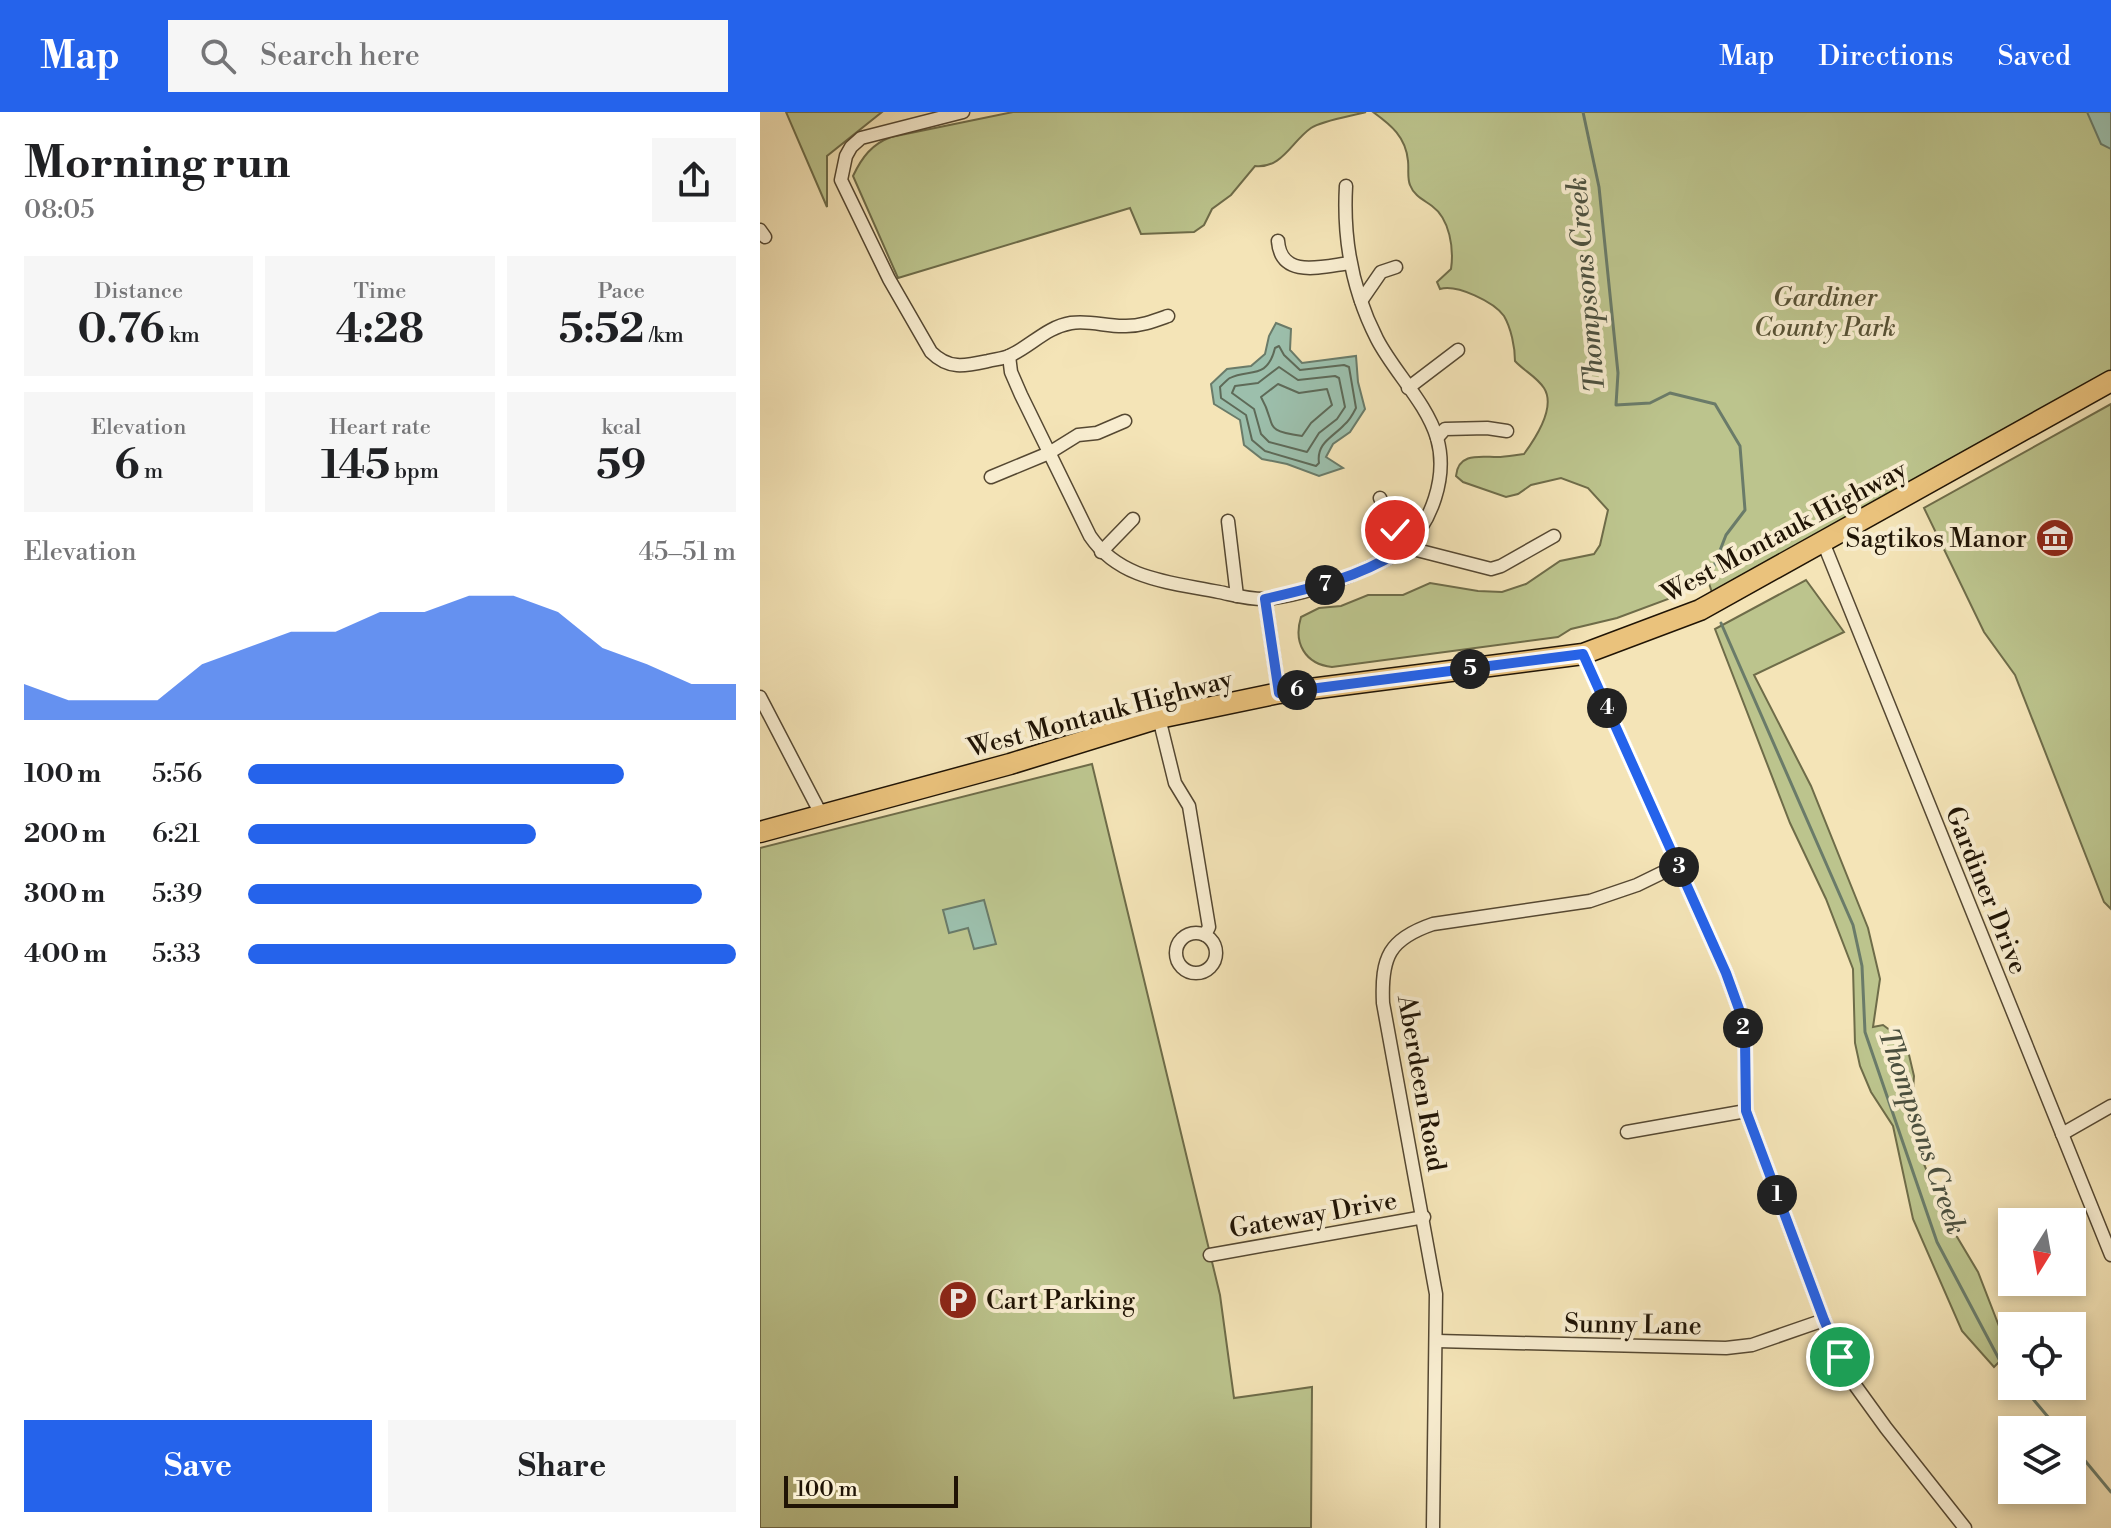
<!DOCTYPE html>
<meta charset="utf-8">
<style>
:root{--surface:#fff;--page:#f6f6f6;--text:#202124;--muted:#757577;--accent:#2563eb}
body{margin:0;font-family:"Libre Bodoni",serif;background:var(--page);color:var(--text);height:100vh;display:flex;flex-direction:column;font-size:30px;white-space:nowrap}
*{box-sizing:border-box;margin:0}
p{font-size:26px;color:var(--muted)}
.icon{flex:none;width:44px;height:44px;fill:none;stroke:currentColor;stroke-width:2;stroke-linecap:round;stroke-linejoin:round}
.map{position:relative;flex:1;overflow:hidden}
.side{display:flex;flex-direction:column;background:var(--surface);width:760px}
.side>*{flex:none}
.needle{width:52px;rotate:191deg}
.fabs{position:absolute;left:1238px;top:1096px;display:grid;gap:16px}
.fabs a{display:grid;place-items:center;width:88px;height:88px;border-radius:0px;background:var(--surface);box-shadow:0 4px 12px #0003;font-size:40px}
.scale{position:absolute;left:24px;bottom:20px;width:174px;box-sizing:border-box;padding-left:8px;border:4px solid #201405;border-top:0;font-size:22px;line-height:28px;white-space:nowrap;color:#201405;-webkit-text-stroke:6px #f8edd0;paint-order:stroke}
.pin{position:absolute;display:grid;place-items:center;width:68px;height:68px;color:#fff;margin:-34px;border:4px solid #fff;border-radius:50%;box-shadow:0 2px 8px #0007}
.km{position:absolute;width:40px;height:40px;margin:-20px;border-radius:50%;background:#222;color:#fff;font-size:22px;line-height:40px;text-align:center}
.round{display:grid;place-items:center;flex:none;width:84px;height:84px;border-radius:0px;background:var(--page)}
.overview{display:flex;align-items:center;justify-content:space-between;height:136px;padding:0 24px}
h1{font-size:44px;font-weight:700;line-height:60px}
.metrics{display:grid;grid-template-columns:repeat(3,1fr);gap:12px;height:136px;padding:8px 24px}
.metrics div{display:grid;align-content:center;border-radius:0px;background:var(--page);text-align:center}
.metrics b{font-size:40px;font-weight:700}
.metrics small{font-size:22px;font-weight:400}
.metrics p{font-size:22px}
.chart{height:224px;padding:16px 24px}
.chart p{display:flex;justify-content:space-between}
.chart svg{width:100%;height:144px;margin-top:8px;fill:var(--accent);opacity:.7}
.primary-button{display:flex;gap:16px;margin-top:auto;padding:16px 24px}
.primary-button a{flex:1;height:92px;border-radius:0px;background:var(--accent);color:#fff;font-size:32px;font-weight:700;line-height:92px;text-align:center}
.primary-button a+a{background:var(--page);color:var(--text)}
ul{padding:0 24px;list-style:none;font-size:26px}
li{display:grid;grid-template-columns:128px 96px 1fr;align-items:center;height:60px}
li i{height:20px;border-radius:10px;background:var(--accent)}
header{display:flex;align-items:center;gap:48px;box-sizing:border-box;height:112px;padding:0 40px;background:var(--accent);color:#fff}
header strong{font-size:38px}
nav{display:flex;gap:44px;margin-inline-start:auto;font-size:28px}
.search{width:560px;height:72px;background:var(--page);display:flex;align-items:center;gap:20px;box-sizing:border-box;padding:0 28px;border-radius:0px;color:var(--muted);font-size:30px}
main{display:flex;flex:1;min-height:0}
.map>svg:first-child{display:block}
.green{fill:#bcc48d;stroke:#6e6c49;stroke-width:2}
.water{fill:#9cbfac;stroke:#6a7b69;stroke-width:2}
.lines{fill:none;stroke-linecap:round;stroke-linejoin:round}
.shore{stroke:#5e6a58;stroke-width:2}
.stream{stroke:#6a7b69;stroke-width:3}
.street-casing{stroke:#554832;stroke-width:15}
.primary-casing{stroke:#201405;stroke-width:23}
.street{stroke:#f8edd0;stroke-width:12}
.primary{stroke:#eac27c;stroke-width:20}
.route-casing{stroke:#fff;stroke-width:16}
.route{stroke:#2563eb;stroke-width:10}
.labels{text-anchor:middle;stroke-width:8;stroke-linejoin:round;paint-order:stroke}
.park-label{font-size:26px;font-style:italic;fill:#575235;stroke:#f8edd0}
.street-label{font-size:26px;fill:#201405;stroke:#f8edd0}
.poi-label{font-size:26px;fill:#201405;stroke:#f8edd0;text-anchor:end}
.water-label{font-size:28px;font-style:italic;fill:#4b503f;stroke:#f8edd0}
</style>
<header>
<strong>Map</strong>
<div class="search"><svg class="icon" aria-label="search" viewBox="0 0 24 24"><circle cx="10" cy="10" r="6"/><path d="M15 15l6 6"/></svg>Search here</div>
<nav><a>Map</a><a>Directions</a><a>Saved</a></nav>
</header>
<main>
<section class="side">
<div class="overview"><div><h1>Morning run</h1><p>08:05</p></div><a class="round"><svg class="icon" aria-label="share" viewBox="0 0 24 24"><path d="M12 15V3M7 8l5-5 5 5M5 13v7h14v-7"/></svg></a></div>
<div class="metrics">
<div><p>Distance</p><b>0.76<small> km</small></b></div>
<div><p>Time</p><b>4:28</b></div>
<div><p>Pace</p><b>5:52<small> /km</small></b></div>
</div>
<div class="metrics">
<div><p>Elevation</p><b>6<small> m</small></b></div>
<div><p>Heart rate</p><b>145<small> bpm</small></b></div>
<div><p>kcal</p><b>59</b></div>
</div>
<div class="chart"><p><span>Elevation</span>45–51 m</p>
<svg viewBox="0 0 160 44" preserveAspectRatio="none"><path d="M0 44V33L10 38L20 38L30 38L40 27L50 22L60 17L70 17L80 11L90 11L100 6L110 6L120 11L130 22L140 27L150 33L160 33V44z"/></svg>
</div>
<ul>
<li><b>100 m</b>5:56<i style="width:77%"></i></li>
<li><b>200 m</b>6:21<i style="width:59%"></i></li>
<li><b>300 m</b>5:39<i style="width:93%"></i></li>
<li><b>400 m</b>5:33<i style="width:100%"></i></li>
</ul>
<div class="primary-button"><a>Save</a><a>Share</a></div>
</section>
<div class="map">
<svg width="1351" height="1416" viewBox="0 0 1351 1416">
<rect width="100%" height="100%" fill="#f4e4b7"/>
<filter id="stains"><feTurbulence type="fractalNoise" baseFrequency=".0025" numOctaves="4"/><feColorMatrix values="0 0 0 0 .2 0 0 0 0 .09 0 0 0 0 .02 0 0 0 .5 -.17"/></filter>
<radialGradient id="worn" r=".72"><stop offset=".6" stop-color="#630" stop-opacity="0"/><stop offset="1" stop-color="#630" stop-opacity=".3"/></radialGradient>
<g class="green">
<polygon points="26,0 122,0 67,44 67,95"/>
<path d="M253,0H606C592,4 563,8 551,16C531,30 522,57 495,54L471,83L452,97L444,113L434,120L381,122L370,96L138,166L93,64C102,45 112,32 131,25Z"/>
<path d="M613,0H1351V268L956,492L944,457L919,483L857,506L811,517L798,525L572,555C545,552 533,531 541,505L559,496L581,494L608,483H643L670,471L718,479L742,480L766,472L800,449L834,442L840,433L848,398L828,376L801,366L771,373L758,382L746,385L703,370L696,364C698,340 721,345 737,345C746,345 755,343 764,342C775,327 796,295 784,276C776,264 764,259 755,249C755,235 751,216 744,204C734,190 697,172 680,177L677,170L691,157C694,137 690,107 672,94C664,88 654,84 650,73C647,66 649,56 648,49C646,25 631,13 613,0Z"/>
<polygon points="1351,292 1351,797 1344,790 1255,563 1224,520 1164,396"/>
<polygon points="1046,468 1084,520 994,563 1051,674 1108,816 1120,867 1113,915 1123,913 1146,930 1154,964 1150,1018 1187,1108 1218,1160 1249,1240 1234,1255 1202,1219 1153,1107 1133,1014 1111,980 1100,954 1095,931 1093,857 1066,787 1030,711 955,517"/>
<polygon points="332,652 460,1183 474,1286 552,1275 551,1416 0,1416 0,736"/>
</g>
<g class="water">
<polygon points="1327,0 1351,0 1351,37 1341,32"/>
<polygon points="516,211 531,217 530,238 542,251 596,244 598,270 605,297 590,320 573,332 566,345 583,356 559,364 527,352 502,347 484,333 480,308 454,292 451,272 467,257 491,254 505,242 509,224"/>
<polygon points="224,788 236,832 214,837 208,816 189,821 183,798"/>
</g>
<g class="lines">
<g class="shore">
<path d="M519,234L524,243L540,258L584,253L589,255L596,296C593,302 589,309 584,313C573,325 556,331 559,351L556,354L505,339L492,328L486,303L461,286L460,275C461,274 469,266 470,266C488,256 507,269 515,236Z"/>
<polygon points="519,255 538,268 575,264 579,266 585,295 577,307 559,321 547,340 509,330 501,322 494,297 472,281 475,274 498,271"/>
<path d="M518,272L539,281L567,277L572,293L551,311L542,324C501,318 518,315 501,285Z"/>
</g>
<g class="stream">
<polyline points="823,0 839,75 858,261 856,293 890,291 910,281 955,292 980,334 985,398 966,423 950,464"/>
<polyline points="961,511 1093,813 1102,854 1105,920 1177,1130 1240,1249 1252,1262"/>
<polyline points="1262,1274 1299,1318"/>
<polyline points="1312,1333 1351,1380"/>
</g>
<defs>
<g id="street">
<path d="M203,0L101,26L91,35L86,44L81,68L129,167L171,240C189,258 205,254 228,249C235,247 244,247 251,243C272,233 287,215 311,211C330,208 348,215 366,214C381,214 394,209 408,204"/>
<polyline points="0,118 5,125"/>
<path d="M518,129C521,168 564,154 590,151"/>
<polyline points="601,189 621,160 636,155"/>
<path d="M249,244L251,260L261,283L330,424C360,468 410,470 459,480C474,483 491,488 507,487C540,483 575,471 605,457C618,451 632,446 643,437C672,411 688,364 677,326C666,290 634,260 617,227C593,180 583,127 586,74"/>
<polyline points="648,276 698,238"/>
<polyline points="677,326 685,317 727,316 747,319"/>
<polyline points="231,365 289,341 318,323 337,321 365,309"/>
<polyline points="620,386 635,418 638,440"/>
<polyline points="468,409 477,484"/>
<polyline points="1063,430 1351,1143"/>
<polyline points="645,435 731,457 741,454 794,424"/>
<polyline points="341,440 373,407"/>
<polyline points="505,487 519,581"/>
<polyline points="823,542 966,861 979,897 985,927 986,999 1064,1208 1092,1269 1126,1316 1205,1416"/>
<polyline points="0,585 62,704"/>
<polyline points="399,606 415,671 429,694 449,815 445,823"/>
<circle cx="436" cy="841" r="20"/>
<polyline points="867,1020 986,999"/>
<polyline points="1302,1022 1351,994"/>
<polyline points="450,1143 664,1105"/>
<polyline points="677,1229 966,1236 992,1233 1064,1208"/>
<path d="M673,1416L676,1182L623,891C621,845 629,827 673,812L830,789L877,773L918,753"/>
</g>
<polyline id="primary" points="0,720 250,652 399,606 519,581 823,542 940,498 1351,269"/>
</defs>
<use href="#street" class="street-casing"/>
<use href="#primary" class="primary-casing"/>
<use href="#street" class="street"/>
<use href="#primary" class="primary"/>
</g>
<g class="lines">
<defs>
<path id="route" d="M635,418L638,440C597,466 552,476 505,487L519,581L823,542L966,861L979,897L985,927L986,999L1064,1208L1080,1245"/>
</defs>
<use href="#route" class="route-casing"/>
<use href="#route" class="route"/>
</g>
<defs>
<symbol id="museum-disc" viewBox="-11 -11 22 22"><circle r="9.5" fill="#8f2418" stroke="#f8edd0"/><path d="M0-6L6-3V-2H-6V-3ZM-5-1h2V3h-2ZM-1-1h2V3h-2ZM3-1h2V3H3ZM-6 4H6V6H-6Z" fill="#fff"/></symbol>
<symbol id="parking-disc" viewBox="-11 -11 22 22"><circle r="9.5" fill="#8f2418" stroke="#f8edd0"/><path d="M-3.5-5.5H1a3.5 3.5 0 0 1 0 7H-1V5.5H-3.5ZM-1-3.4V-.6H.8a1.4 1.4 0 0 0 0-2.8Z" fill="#fff"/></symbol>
</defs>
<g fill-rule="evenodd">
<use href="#museum-disc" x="1273" y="404" width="44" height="44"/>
<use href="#parking-disc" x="176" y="1166" width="44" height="44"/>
</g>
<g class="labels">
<g class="park-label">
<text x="1065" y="194">Gardiner<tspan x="1065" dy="30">County Park</tspan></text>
</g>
<g class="street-label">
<text transform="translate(1024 419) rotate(-28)" y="9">West Montauk Highway</text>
<text transform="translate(340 601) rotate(-15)" y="9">West Montauk Highway</text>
<text transform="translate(1227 778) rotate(68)" y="9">Gardiner Drive</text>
<text transform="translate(662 971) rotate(80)" y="9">Aberdeen Road</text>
<text transform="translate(553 1102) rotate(-10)" y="9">Gateway Drive</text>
<text transform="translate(873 1212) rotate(1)" y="9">Sunny Lane</text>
</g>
<g class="poi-label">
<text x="1267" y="435">Sagtikos Manor</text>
<text x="226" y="1197" text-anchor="start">Cart Parking</text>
</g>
<g class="water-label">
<text transform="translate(825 173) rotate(-95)" y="10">Thompsons Creek</text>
<text transform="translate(1163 1019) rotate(71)" y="10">Thompsons Creek</text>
</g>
</g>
<rect width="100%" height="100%" filter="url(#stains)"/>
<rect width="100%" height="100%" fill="url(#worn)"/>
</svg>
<div class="fabs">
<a><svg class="needle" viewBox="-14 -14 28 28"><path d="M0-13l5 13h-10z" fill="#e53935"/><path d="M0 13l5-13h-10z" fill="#757577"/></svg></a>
<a><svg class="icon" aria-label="locate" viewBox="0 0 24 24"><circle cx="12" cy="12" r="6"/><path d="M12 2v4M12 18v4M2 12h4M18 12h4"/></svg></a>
<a><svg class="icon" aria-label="layers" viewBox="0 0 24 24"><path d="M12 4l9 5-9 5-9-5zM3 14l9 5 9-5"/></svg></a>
</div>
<div class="scale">100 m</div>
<div class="pin" style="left:1080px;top:1245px;background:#1e9e55"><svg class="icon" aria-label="arrive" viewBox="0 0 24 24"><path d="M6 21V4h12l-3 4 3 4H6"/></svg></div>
<div class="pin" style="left:635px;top:418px;background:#d93025"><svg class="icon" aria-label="check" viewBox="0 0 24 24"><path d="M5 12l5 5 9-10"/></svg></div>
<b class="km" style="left:1017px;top:1083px">1</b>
<b class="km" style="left:983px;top:916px">2</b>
<b class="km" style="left:919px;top:755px">3</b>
<b class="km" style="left:847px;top:596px">4</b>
<b class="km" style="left:710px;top:557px">5</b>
<b class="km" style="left:537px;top:578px">6</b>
<b class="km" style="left:565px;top:473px">7</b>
</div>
</main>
